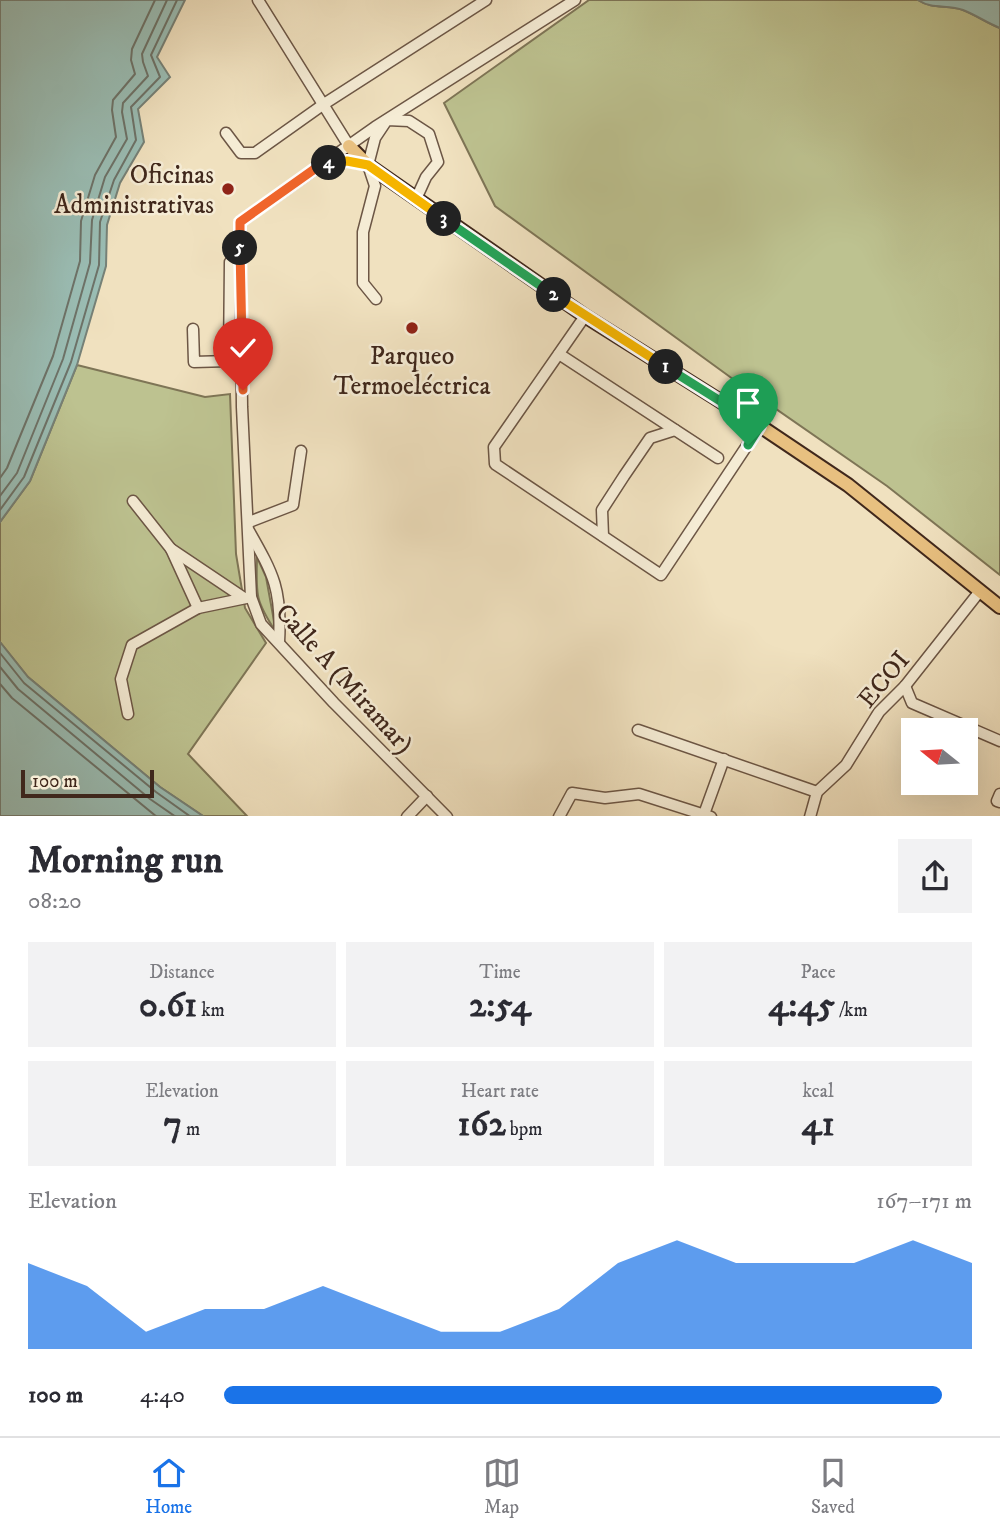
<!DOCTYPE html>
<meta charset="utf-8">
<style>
:root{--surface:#fff;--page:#f2f2f3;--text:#2b2b33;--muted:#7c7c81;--line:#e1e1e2;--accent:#1a73e8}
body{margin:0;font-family:"IM FELL DW Pica",serif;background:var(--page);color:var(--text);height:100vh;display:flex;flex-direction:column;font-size:26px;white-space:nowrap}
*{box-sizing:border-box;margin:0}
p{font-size:23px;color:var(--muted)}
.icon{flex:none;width:38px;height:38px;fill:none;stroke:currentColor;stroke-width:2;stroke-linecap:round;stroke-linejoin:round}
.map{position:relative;height:816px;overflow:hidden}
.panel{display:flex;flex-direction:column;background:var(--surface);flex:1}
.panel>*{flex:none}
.needle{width:46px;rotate:288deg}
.buttons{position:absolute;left:901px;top:718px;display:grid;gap:14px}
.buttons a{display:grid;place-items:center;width:77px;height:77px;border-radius:0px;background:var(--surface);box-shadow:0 7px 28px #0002;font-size:35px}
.scale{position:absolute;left:21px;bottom:18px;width:133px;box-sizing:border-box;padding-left:7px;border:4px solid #40281c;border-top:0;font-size:19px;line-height:24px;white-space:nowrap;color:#40281c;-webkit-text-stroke:5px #f5ecd5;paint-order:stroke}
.pin{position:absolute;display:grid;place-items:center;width:60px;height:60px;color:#fff;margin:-72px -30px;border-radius:50% 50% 50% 0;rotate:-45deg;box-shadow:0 0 7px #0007}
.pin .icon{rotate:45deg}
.km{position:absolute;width:35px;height:35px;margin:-18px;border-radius:50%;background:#222;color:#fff;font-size:19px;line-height:35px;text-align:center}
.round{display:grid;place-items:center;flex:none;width:74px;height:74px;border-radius:0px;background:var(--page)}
.summary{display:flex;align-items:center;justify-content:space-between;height:119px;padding:0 28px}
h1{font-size:38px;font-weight:800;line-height:52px}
.figures{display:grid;grid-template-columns:repeat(3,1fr);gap:10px;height:119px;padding:7px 28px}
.figures div{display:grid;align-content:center;border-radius:0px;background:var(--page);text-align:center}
.figures b{font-size:35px;font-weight:800}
.figures small{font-size:19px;font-weight:400}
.figures p{font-size:19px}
.chart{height:196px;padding:14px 28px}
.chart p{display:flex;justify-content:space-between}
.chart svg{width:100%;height:126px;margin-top:7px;fill:var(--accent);opacity:.7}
ul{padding:0 28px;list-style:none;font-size:23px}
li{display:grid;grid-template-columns:112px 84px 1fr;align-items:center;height:52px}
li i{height:18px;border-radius:9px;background:var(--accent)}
.menu{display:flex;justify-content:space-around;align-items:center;height:98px;border-top:2px solid var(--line);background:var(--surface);font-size:19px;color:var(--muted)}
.menu a{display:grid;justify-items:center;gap:4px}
.menu .selected{color:var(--accent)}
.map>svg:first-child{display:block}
.green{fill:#bdc290;stroke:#7e7556;stroke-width:2}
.water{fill:#9abdb4;stroke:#768177;stroke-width:2}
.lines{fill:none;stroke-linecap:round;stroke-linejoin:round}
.shore{stroke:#6d7268;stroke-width:2}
.minor-casing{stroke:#6c5645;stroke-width:13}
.major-casing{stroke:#40281c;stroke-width:16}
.minor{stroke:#f5ecd5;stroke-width:10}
.major{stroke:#e8c080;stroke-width:12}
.split-1-casing{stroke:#fff;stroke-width:14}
.split-2-casing{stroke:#fff;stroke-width:14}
.split-3-casing{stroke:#fff;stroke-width:14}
.split-4-casing{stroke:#fff;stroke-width:14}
.split-5-casing{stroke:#fff;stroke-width:14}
.split-6-casing{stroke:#fff;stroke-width:14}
.split-1{stroke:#22a559;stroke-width:9}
.split-2{stroke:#f5b400;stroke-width:9}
.split-3{stroke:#22a559;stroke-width:9}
.split-4{stroke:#f5b400;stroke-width:9}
.split-5{stroke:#f0652b;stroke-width:9}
.split-6{stroke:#f0652b;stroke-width:9}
.poi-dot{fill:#8f2418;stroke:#f5ecd5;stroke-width:2.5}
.labels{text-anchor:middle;stroke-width:5;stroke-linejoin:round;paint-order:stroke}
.poi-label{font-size:26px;fill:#40281c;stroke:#f5ecd5;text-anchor:end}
.street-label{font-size:26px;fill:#40281c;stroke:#f5ecd5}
</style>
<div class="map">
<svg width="1000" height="817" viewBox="0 0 1000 817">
<rect width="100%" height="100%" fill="#f0e1bf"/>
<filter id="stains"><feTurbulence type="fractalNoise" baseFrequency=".00286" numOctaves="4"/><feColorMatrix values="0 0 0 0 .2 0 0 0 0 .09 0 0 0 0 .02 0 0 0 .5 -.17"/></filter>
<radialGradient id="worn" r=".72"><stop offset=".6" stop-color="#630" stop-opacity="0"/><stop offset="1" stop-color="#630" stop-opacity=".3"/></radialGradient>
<g class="green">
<path d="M589,0H918C933,10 948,4 963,10C976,15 987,23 1000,28V575L887,486L737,382L495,206L444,103Z"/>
<polygon points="77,365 205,397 230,394 236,554 245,608 266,643 188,754 247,816 203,816 160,787 28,677 0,642 0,522 30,481"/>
<path d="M257,557L266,577L276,632C255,600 256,595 257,557Z"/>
</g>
<g class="water">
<polygon points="0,0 185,0 157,57 170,77 138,109 144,142 120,183 107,225 106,266 77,365 30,481 0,522"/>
<path d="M918,0H1000V28C987,23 976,15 963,10C948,4 932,10 918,0Z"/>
<polygon points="0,642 28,677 160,787 203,816 0,816"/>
</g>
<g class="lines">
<g class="shore">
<polyline points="0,478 7,468 53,356 80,261 81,221 95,175 116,137 112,110 113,100 135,74 131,60 132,49 155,0"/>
<polyline points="0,496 17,473 63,359 90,263 92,220 105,177 127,139 122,112 123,103 148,76 143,62 142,54 167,0"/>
<polyline points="0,510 24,477 71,362 99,265 100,222 114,180 136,140 131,107 160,77 151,55 177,0"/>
<polyline points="0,653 24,683 156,792 191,817"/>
<polyline points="0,667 18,689 150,799 176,817"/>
<polyline points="0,684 12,698 157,817"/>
</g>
<defs>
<g id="minor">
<polyline points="258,0 349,146"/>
<polyline points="226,133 241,153 255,153 324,104 486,0"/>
<polyline points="327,163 347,161 367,165"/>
<polyline points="376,299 363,283 363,232 375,186 368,165 375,138 387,120 409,121 429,134 438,162 426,177 416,199"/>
<polyline points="585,316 494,447 495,464 661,575 760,426"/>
<polyline points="193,329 194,362 229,361 230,262 240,262"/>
<polyline points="559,354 718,458"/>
<polyline points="133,501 171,549 198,608"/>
<polyline points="249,522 293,505 301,451"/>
<path d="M249,531C274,575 282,590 279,642"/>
<polyline points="603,536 602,510 624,476 650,438 675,430"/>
<polyline points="171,549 244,598"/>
<polyline points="905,686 912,703 1000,741"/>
<polyline points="128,714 121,679 132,645 198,608 251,597"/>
<polyline points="638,730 817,792"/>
<polyline points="1000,794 997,801 1000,802"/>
<polyline points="407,817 427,796"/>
<polyline points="447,817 334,703 261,624 251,597 242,407 240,222 375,127 575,0"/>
<polyline points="559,817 572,793 605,798 639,794 711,817"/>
<polyline points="703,817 724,759"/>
<polyline points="810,817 817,792 846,765 879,712 905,686 980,591"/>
</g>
<polyline id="major" points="349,146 368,165 585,316 760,426 848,485 1000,607"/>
</defs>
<use href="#minor" class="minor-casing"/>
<use href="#major" class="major-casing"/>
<use href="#minor" class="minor"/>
<use href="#major" class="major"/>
</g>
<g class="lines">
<defs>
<polyline id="split-1" points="666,367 760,426 748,445"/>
<polyline id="split-2" points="554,295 666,367"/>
<polyline id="split-3" points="444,219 554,295"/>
<polyline id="split-4" points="329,163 347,161 368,165 444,219"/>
<polyline id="split-5" points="240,248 240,222 323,163 329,163"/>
<polyline id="split-6" points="240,248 243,390"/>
</defs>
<use href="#split-1" class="split-1-casing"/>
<use href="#split-2" class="split-2-casing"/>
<use href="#split-3" class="split-3-casing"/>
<use href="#split-4" class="split-4-casing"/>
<use href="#split-5" class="split-5-casing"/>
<use href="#split-6" class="split-6-casing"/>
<use href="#split-1" class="split-1"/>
<use href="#split-2" class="split-2"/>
<use href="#split-3" class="split-3"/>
<use href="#split-4" class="split-4"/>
<use href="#split-5" class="split-5"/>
<use href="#split-6" class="split-6"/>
</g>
<g class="poi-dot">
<circle cx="228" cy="189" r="7"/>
<circle cx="412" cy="328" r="7"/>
</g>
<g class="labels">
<g class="poi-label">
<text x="214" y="183">Oficinas<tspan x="214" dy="30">Administrativas</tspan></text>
<text x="412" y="364" text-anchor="middle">Parqueo<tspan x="412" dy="30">Termoeléctrica</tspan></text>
</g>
<g class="street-label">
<text transform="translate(345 678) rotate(48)" y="9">Calle A (Miramar)</text>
<text transform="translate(883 679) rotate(-50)" y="9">ECOI</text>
</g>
</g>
<rect width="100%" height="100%" filter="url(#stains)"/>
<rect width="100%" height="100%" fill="url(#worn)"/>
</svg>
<div class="buttons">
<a><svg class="needle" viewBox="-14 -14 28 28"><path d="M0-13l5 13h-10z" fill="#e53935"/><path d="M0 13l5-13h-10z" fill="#7c7c81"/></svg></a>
</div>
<div class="scale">100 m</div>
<div class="pin" style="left:748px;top:445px;background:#1e9e55"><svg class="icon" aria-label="arrive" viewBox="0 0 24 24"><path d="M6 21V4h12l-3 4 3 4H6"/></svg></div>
<div class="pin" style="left:243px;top:390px;background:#d93025"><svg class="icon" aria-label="check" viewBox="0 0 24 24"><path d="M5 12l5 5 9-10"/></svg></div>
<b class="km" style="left:666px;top:367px">1</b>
<b class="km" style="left:554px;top:295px">2</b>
<b class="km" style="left:444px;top:219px">3</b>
<b class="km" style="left:329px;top:163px">4</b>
<b class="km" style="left:240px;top:248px">5</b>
</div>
<section class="panel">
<div class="summary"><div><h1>Morning run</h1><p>08:20</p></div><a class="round"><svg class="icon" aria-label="share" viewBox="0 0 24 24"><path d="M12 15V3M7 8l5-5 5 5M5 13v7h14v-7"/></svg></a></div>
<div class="figures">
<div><p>Distance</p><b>0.61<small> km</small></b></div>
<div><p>Time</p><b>2:54</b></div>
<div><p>Pace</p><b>4:45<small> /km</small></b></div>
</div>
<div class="figures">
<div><p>Elevation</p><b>7<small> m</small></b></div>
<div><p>Heart rate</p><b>162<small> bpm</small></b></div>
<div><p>kcal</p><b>41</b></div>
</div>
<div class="chart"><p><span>Elevation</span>167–171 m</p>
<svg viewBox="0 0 160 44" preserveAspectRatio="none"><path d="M0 44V14L10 22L20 38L30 30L40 30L50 22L60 30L70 38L80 38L90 30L100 14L110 6L120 14L130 14L140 14L150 6L160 14V44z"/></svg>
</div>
<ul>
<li><b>100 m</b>4:40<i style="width:96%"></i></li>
</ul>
</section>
<nav class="menu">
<a class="selected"><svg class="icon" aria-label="home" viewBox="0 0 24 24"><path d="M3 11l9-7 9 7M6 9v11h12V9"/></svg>Home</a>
<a><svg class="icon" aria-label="map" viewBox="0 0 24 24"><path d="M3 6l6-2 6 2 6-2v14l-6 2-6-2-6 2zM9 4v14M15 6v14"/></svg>Map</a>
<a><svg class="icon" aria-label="saved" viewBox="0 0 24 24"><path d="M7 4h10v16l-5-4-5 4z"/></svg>Saved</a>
</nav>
